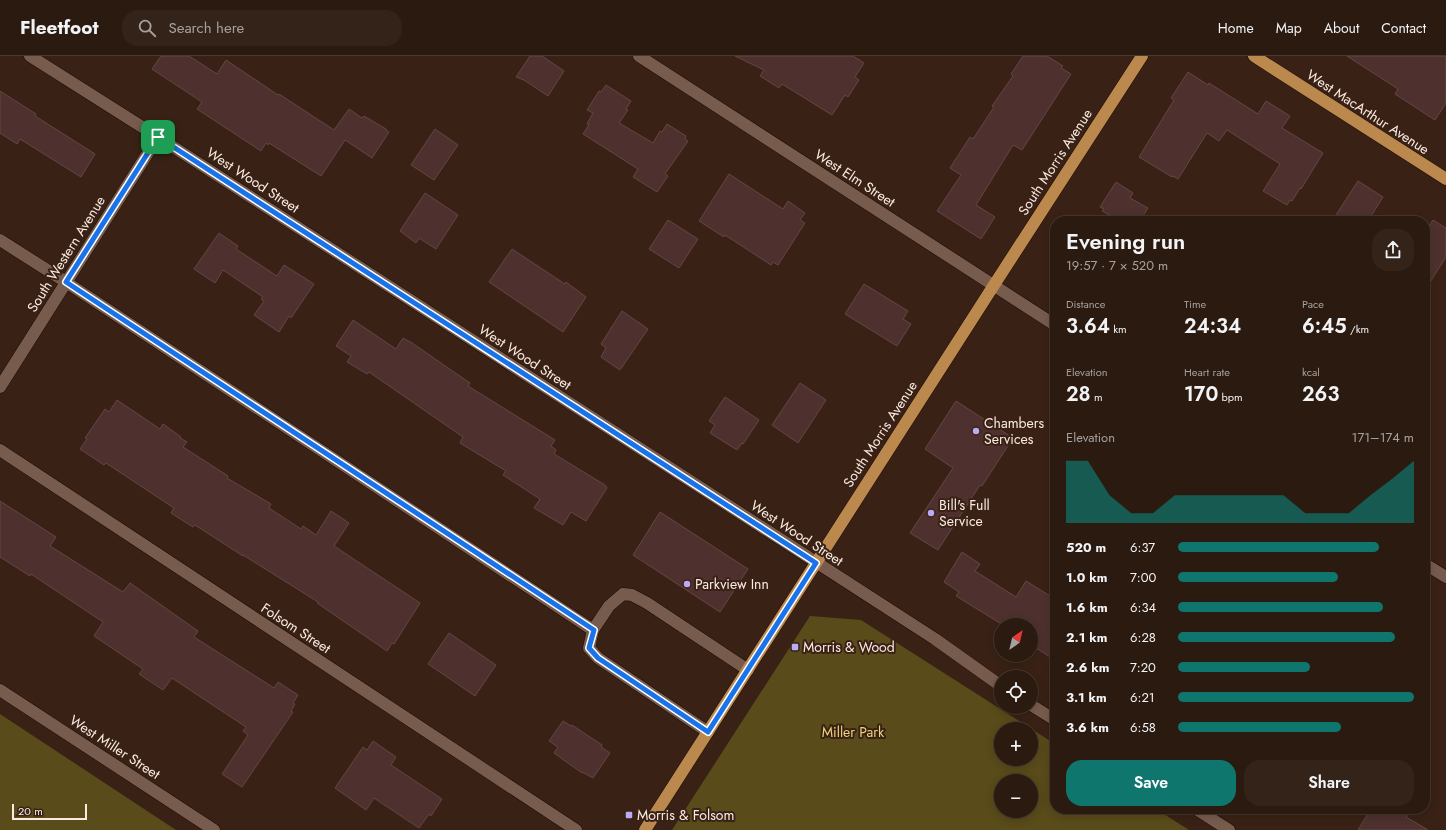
<!DOCTYPE html>
<meta charset="utf-8">
<style>
:root{--surface:#2b1a10;--page:#332319;--text:#f1f3f6;--muted:#a6a19f;--line:#473830;--accent:#0f766e}
body{margin:0;font-family:Jost,sans-serif;background:var(--page);color:var(--text);height:100vh;display:flex;flex-direction:column;font-size:15px;white-space:nowrap}
*{box-sizing:border-box;margin:0}
p{font-size:13px;color:var(--muted)}
.icon{flex:none;width:22px;height:22px;fill:none;stroke:currentColor;stroke-width:2;stroke-linecap:round;stroke-linejoin:round}
.map{position:relative;flex:1;overflow:hidden}
.details{position:absolute;left:1050px;top:160px;width:380px;height:598px;display:flex;flex-direction:column;background:var(--surface);border-radius:16px;box-shadow:0 2px 10px #0003,0 0 0 1px var(--line)}
.details>*{flex:none}
.needle{width:26px;rotate:34deg}
.tools{position:absolute;left:994px;top:562px;display:grid;gap:8px}
.tools a{display:grid;place-items:center;width:44px;height:44px;border-radius:50%;background:var(--surface);box-shadow:0 2px 10px #0003,0 0 0 1px var(--line);font-size:20px}
.scale{position:absolute;left:12px;bottom:10px;width:75px;box-sizing:border-box;padding-left:4px;border:2px solid #fbeae2;border-top:0;font-size:11px;line-height:14px;white-space:nowrap;color:#fbeae2;-webkit-text-stroke:3px #392215;paint-order:stroke}
.pin{position:absolute;display:grid;place-items:center;width:34px;height:34px;color:#fff;margin:-17px;border-radius:8px;box-shadow:0 2px 6px #0006}
.round{display:grid;place-items:center;flex:none;width:42px;height:42px;border-radius:16px;background:var(--page)}
.head{display:flex;align-items:center;justify-content:space-between;height:68px;padding:0 16px}
h1{font-size:22px;font-weight:600;line-height:30px}
.stats{display:grid;grid-template-columns:repeat(3,1fr);gap:6px;height:68px;padding:4px 16px}
.stats div{display:grid;align-content:center}
.stats b{font-size:20px;font-weight:600}
.stats small{font-size:11px;font-weight:400}
.stats p{font-size:11px}
.chart{height:112px;padding:8px 16px}
.chart p{display:flex;justify-content:space-between}
.chart svg{width:100%;height:72px;margin-top:4px;fill:var(--accent);opacity:.7}
.action{display:flex;gap:8px;margin-top:auto;padding:8px 16px}
.action a{flex:1;height:46px;border-radius:16px;background:var(--accent);color:#fff;font-size:16px;font-weight:600;line-height:46px;text-align:center}
.action a+a{background:var(--page);color:var(--text)}
ul{padding:0 16px;list-style:none;font-size:13px}
li{display:grid;grid-template-columns:64px 48px 1fr;align-items:center;height:30px}
li i{height:10px;border-radius:5px;background:var(--accent)}
header{display:flex;align-items:center;gap:24px;box-sizing:border-box;height:56px;padding:0 20px;background:var(--surface);border-bottom:1px solid var(--line)}
header strong{font-size:19px}
nav{display:flex;gap:22px;margin-inline-start:auto;font-size:14px}
.search{width:280px;height:36px;background:var(--page);display:flex;align-items:center;gap:10px;box-sizing:border-box;padding:0 14px;border-radius:16px;color:var(--muted);font-size:15px}
.map>svg:first-child{display:block}
.green{fill:#594b1a;fill-rule:evenodd}
.building{fill:#4e312f;stroke:#644643}
.lines{fill:none;stroke-linecap:round;stroke-linejoin:round}
.minor-casing{stroke:#1f0a02;stroke-width:13}
.major-casing{stroke:#1f0a02;stroke-width:13}
.minor{stroke:#775c4e;stroke-width:12}
.major{stroke:#bb884d;stroke-width:12}
.route-casing{stroke:#fff;stroke-width:8}
.route{stroke:#1a73e8;stroke-width:5}
.poi-dot{fill:#bbaaf6;stroke:#392215;stroke-width:1.5}
.labels{text-anchor:middle;stroke-width:4;stroke-linejoin:round;paint-order:stroke}
.street-label{font-size:14px;fill:#fbeae2;stroke:#392215}
.poi-label{font-size:14px;fill:#fbeae2;stroke:#392215;text-anchor:start}
.park-label{font-size:14px;fill:#ecd37e;stroke:#392215}
</style>
<header>
<strong>Fleetfoot</strong>
<div class="search"><svg class="icon" aria-label="search" viewBox="0 0 24 24"><circle cx="10" cy="10" r="6"/><path d="M15 15l6 6"/></svg>Search here</div>
<nav><a>Home</a><a>Map</a><a>About</a><a>Contact</a></nav>
</header>
<div class="map">
<svg width="1446" height="774" viewBox="0 0 1446 774">
<rect width="100%" height="100%" fill="#392215"/>
<g class="green">
<path d="M810,560L861,564L1055,688V753H1156L1189,774H672ZM1001,673H1031V703H1001ZM1001,725H1031V755H1001Z"/>
<polygon points="0,658 176,774 0,774"/>
</g>
<g class="building">
<polygon points="161,0 189,0 217,18 226,4 278,39 279,38 334,74 349,53 362,62 364,60 386,73 386,74 389,76 372,102 345,84 321,120 269,87 268,89 266,87 261,95 197,53 202,46 152,13"/>
<polygon points="530,0 542,0 564,15 548,40 524,24 516,21"/>
<polygon points="735,0 853,0 864,7 855,21 859,24 848,41 845,39 832,59 782,28 779,32 760,20 764,14"/>
<polygon points="1023,0 1047,0 1063,10 1061,12 1071,18 1022,94 1013,89 976,149 995,161 981,183 937,155 961,119 950,112 970,81 973,83 994,51 992,50 1013,20 1011,18"/>
<polygon points="1347,0 1446,0 1446,47 1435,64 1395,38 1398,33"/>
<polygon points="1188,16 1208,29 1209,27 1258,58 1266,45 1290,60 1282,72 1323,97 1301,133 1300,132 1292,145 1290,144 1287,149 1263,135 1280,108 1227,74 1219,85 1207,77 1178,123 1173,120 1172,121 1139,101 1174,44 1171,42"/>
<polygon points="606,29 631,45 626,53 628,54 619,67 653,87 660,75 662,76 667,68 686,80 685,83 688,85 665,118 668,120 657,136 633,121 638,113 583,78 589,69 587,68 593,57 587,54 599,35 601,36"/>
<polygon points="0,35 36,58 35,60 95,98 81,121 20,83 17,88 0,77"/>
<polygon points="435,73 458,89 434,124 411,109"/>
<polygon points="729,118 783,153 788,145 805,157 800,164 805,167 778,209 773,206 771,209 725,179 724,181 699,165"/>
<polygon points="1358,125 1383,141 1368,165 1332,165"/>
<polygon points="1116,126 1133,137 1130,142 1148,152 1140,165 1120,165 1102,155 1104,153 1100,151"/>
<polygon points="425,137 458,159 436,193 419,182 416,187 400,175"/>
<polygon points="668,164 698,183 679,212 649,193"/>
<polygon points="1433,164 1446,172 1446,201 1425,234 1425,176"/>
<polygon points="219,177 238,190 236,193 277,220 284,209 314,228 291,262 289,260 279,276 254,259 264,245 261,243 263,241 223,214 215,227 194,213"/>
<polygon points="512,193 565,228 566,226 586,241 563,276 489,226"/>
<polygon points="864,228 908,255 903,263 911,268 897,290 845,258"/>
<polygon points="622,255 648,273 620,314 601,301 606,292 601,288"/>
<polygon points="353,264 396,293 403,282 412,287 470,327 468,330 555,384 551,390 556,394 554,398 605,429 607,432 586,465 571,456 563,469 534,452 540,443 503,419 506,415 460,387 463,381 369,316 367,318 347,306 351,300 336,290"/>
<polygon points="800,327 826,344 798,387 772,369"/>
<polygon points="725,341 759,364 743,388 742,387 737,394 710,377 715,369 709,365"/>
<polygon points="117,344 160,373 163,368 181,381 180,382 187,386 183,391 228,420 227,422 271,448 269,452 301,473 303,470 316,479 331,455 349,467 334,490 420,547 394,588 392,587 387,595 317,547 318,546 243,499 243,500 195,469 193,471 171,457 174,452 106,407 104,409 80,393 87,383 85,382 105,353 109,356"/>
<polygon points="956,345 1013,382 982,430 980,429 938,494 910,477 953,412 925,393"/>
<polygon points="0,445 56,481 50,490 123,536 130,527 198,575 194,581 274,632 278,626 298,639 293,647 295,648 291,655 293,656 242,731 222,718 248,679 243,675 246,671 172,622 163,634 139,618 143,613 94,580 103,566 31,518 30,520 0,501"/>
<polygon points="660,456 748,513 720,556 633,499"/>
<polygon points="962,496 980,508 975,515 1016,541 1026,525 1055,543 1055,604 1031,589 1031,569 1003,569 956,540 959,536 944,526"/>
<polygon points="449,577 496,609 475,640 428,608"/>
<polygon points="563,665 571,670 572,669 602,689 601,691 610,697 593,722 582,716 582,717 554,697 558,691 549,685"/>
<polygon points="373,685 396,701 391,709 442,743 431,760 429,758 419,772 374,742 366,754 335,732 363,691 367,694"/>
<polygon points="1371,753 1411,753 1406,761 1428,774 1358,774"/>
</g>
<g class="lines">
<defs>
<g id="minor">
<polyline points="30,0 158,81 935,583 1001,630"/>
<polyline points="639,0 1055,269"/>
<polyline points="0,184 66,226 593,574"/>
<polyline points="0,331 158,81"/>
<polyline points="0,394 576,774"/>
<polyline points="1425,508 1446,521"/>
<polyline points="0,634 214,774"/>
<polyline points="1031,649 1055,664"/>
<polyline points="708,676 598,602 589,592 593,574 609,550 623,538 632,539 647,547 748,614"/>
<polyline points="1196,753 1229,774"/>
</g>
<g id="major">
<polyline points="1254,0 1446,123"/>
<polyline points="645,774 994,229 1142,0"/>
</g>
</defs>
<use href="#minor" class="minor-casing"/>
<use href="#major" class="major-casing"/>
<use href="#minor" class="minor"/>
<use href="#major" class="major"/>
</g>
<g class="lines">
<defs>
<polygon id="route" points="158,81 816,507 708,676 598,602 589,592 594,574 66,226"/>
</defs>
<use href="#route" class="route-casing"/>
<use href="#route" class="route"/>
</g>
<g class="poi-dot">
<circle cx="976" cy="375" r="4"/>
<circle cx="931" cy="457" r="4"/>
<circle cx="687" cy="528" r="4"/>
<rect x="791" y="587" width="8" height="8" rx="2"/>
<rect x="625" y="755" width="8" height="8" rx="2"/>
</g>
<g class="labels">
<g class="street-label">
<text transform="translate(1368 56) rotate(33)" y="5">West MacArthur Avenue</text>
<text transform="translate(1055 106) rotate(-57)" y="5">South Morris Avenue</text>
<text transform="translate(855 122) rotate(33)" y="5">West Elm Street</text>
<text transform="translate(253 124) rotate(33)" y="5">West Wood Street</text>
<text transform="translate(66 198) rotate(-58)" y="5">South Western Avenue</text>
<text transform="translate(525 301) rotate(33)" y="5">West Wood Street</text>
<text transform="translate(880 378) rotate(-57)" y="5">South Morris Avenue</text>
<text transform="translate(797 477) rotate(33)" y="5">West Wood Street</text>
<text transform="translate(296 572) rotate(33)" y="5">Folsom Street</text>
<text transform="translate(115 691) rotate(33)" y="5">West Miller Street</text>
</g>
<g class="poi-label">
<text x="984" y="372">Chambers<tspan x="984" dy="16">Services</tspan></text>
<text x="939" y="454">Bill's Full<tspan x="939" dy="16">Service</tspan></text>
<text x="695" y="533">Parkview Inn</text>
<text x="803" y="596">Morris &amp; Wood</text>
<text x="637" y="764">Morris &amp; Folsom</text>
</g>
<g class="park-label">
<text x="853" y="681">Miller Park</text>
</g>
</g>
</svg>
<div class="tools">
<a><svg class="needle" viewBox="-14 -14 28 28"><path d="M0-13l5 13h-10z" fill="#e53935"/><path d="M0 13l5-13h-10z" fill="#a6a19f"/></svg></a>
<a><svg class="icon" aria-label="locate" viewBox="0 0 24 24"><circle cx="12" cy="12" r="6"/><path d="M12 2v4M12 18v4M2 12h4M18 12h4"/></svg></a>
<a>+</a>
<a>−</a>
</div>
<div class="scale">20 m</div>
<div class="pin" style="left:158px;top:81px;background:#1e9e55"><svg class="icon" aria-label="arrive" viewBox="0 0 24 24"><path d="M6 21V4h12l-3 4 3 4H6"/></svg></div>
<section class="details">
<div class="head"><div><h1>Evening run</h1><p>19:57 · 7 × 520 m</p></div><a class="round"><svg class="icon" aria-label="share" viewBox="0 0 24 24"><path d="M12 15V3M7 8l5-5 5 5M5 13v7h14v-7"/></svg></a></div>
<div class="stats">
<div><p>Distance</p><b>3.64<small> km</small></b></div>
<div><p>Time</p><b>24:34</b></div>
<div><p>Pace</p><b>6:45<small> /km</small></b></div>
</div>
<div class="stats">
<div><p>Elevation</p><b>28<small> m</small></b></div>
<div><p>Heart rate</p><b>170<small> bpm</small></b></div>
<div><p>kcal</p><b>263</b></div>
</div>
<div class="chart"><p><span>Elevation</span>171–174 m</p>
<svg viewBox="0 0 160 44" preserveAspectRatio="none"><path d="M0 44V6L10 6L20 27L30 38L40 38L50 27L60 27L70 27L80 27L90 27L100 27L110 38L120 38L130 38L140 27L150 17L160 6V44z"/></svg>
</div>
<ul>
<li><b>520 m</b>6:37<i style="width:85%"></i></li>
<li><b>1.0 km</b>7:00<i style="width:68%"></i></li>
<li><b>1.6 km</b>6:34<i style="width:87%"></i></li>
<li><b>2.1 km</b>6:28<i style="width:92%"></i></li>
<li><b>2.6 km</b>7:20<i style="width:56%"></i></li>
<li><b>3.1 km</b>6:21<i style="width:100%"></i></li>
<li><b>3.6 km</b>6:58<i style="width:69%"></i></li>
</ul>
<div class="action"><a>Save</a><a>Share</a></div>
</section>
</div>
